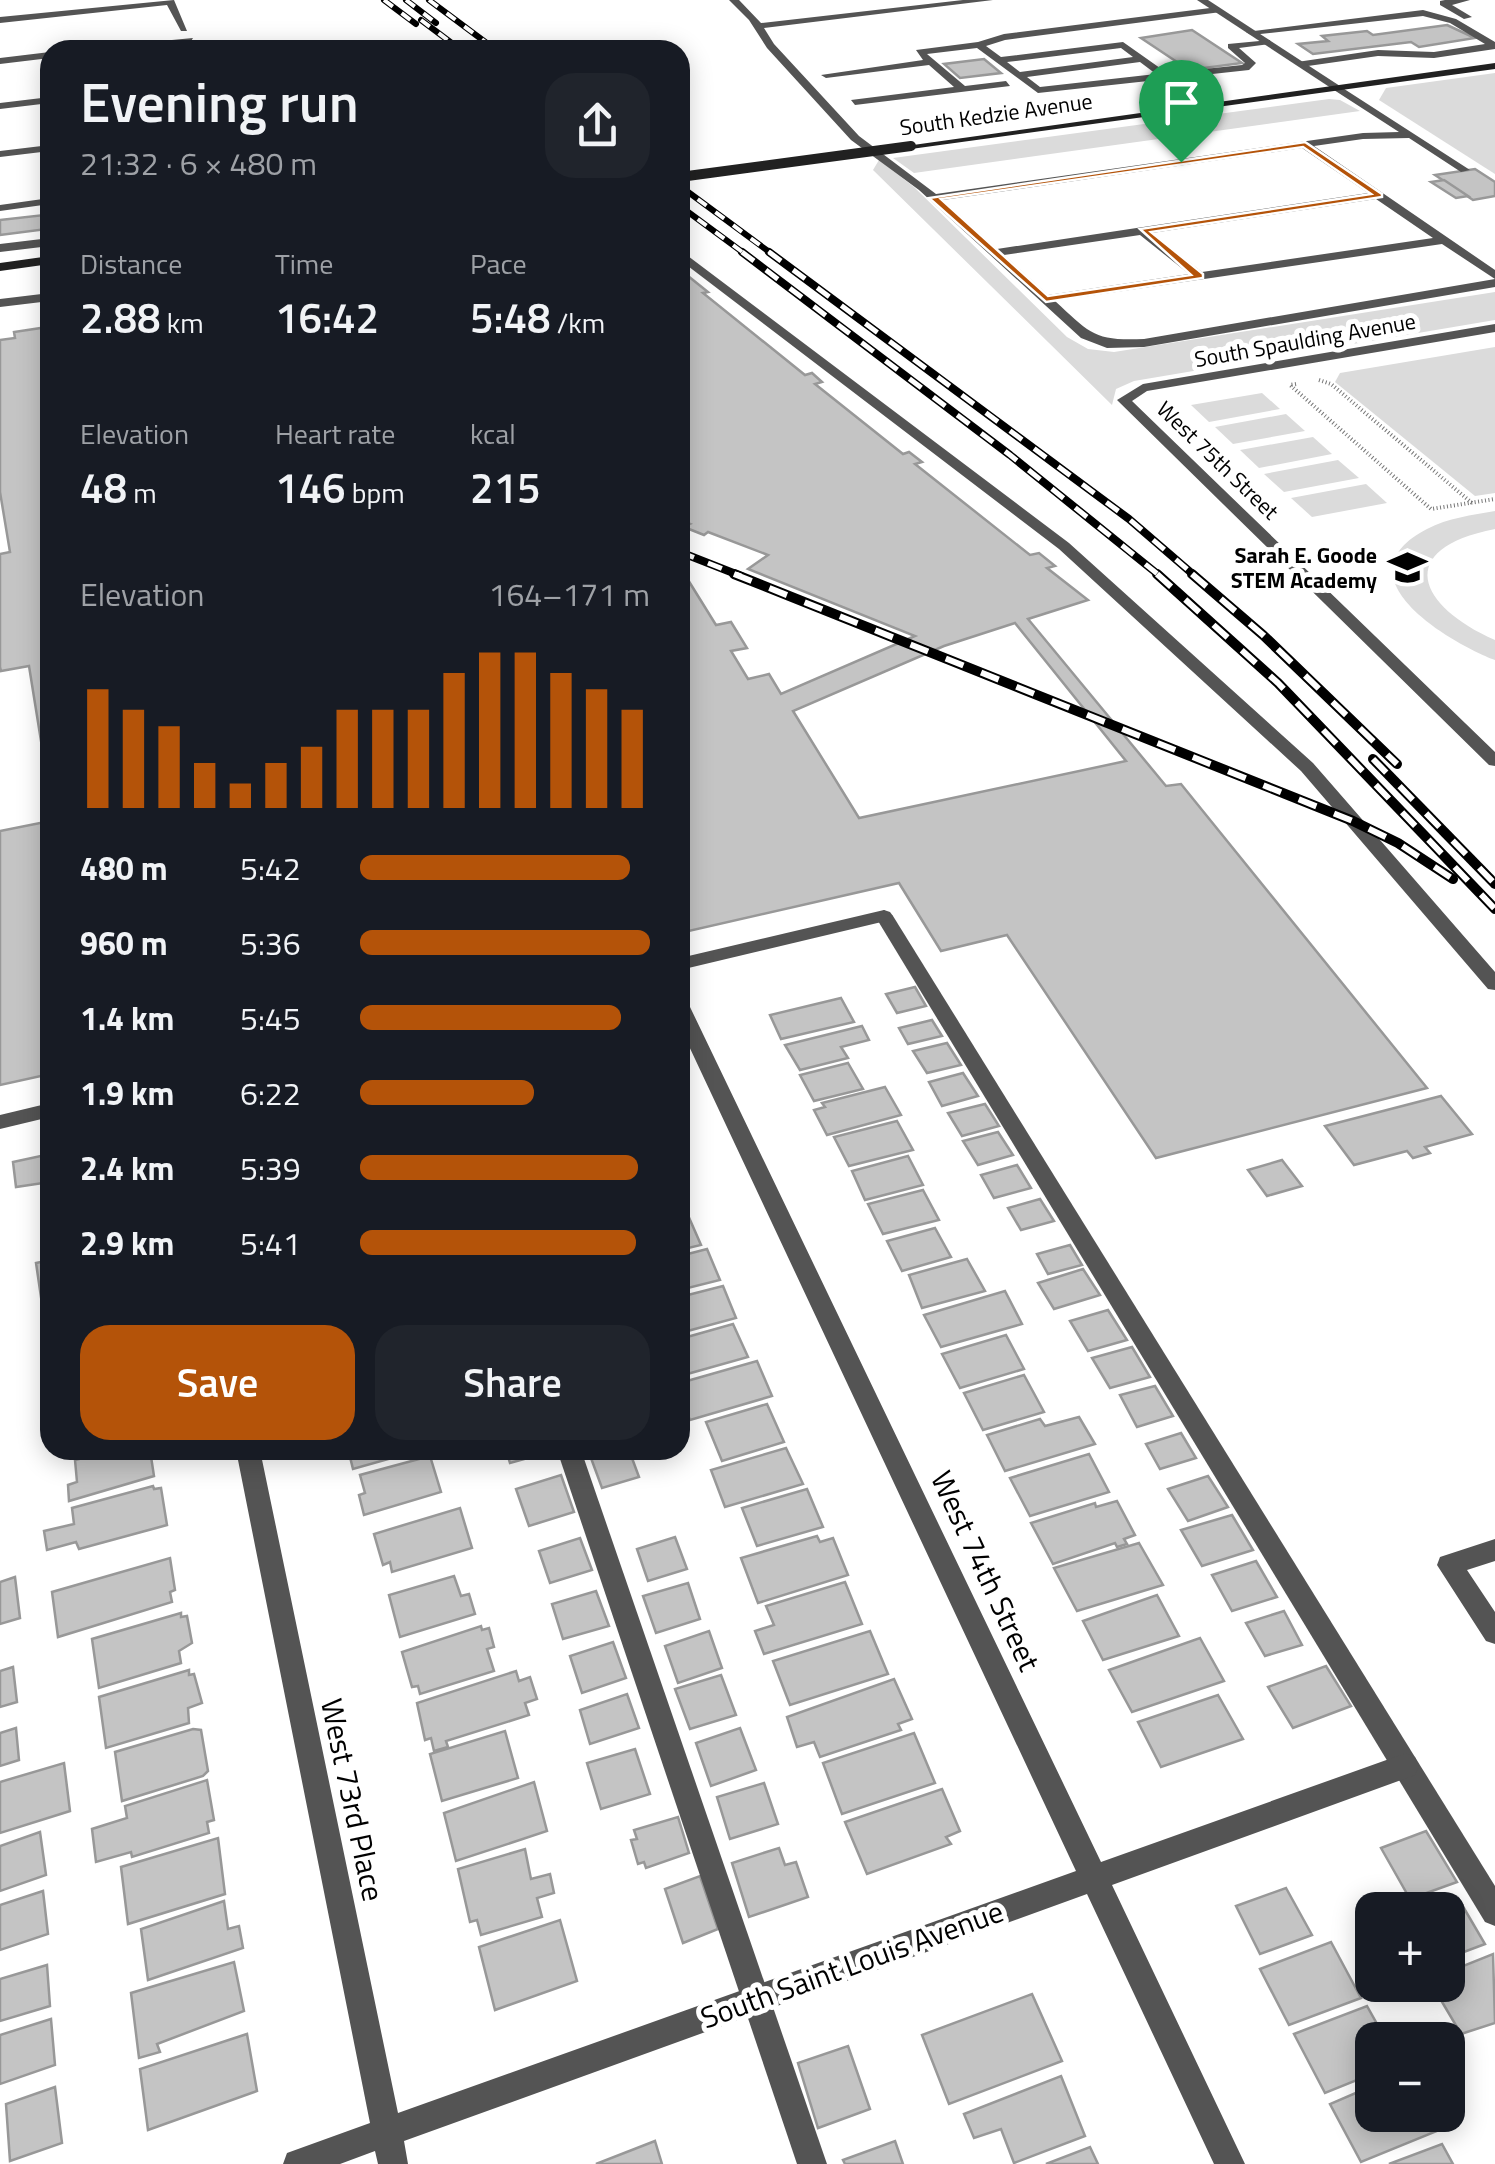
<!DOCTYPE html>
<meta charset="utf-8">
<style>
:root{--surface:#171b24;--page:#20242c;--text:#f1f3f6;--muted:#9ea1a6;--accent:#b45309}
body{margin:0;font-family:"Titillium Web",sans-serif;background:var(--page);color:var(--text);height:100vh;display:flex;flex-direction:column;font-size:38px;white-space:nowrap}
*{box-sizing:border-box;margin:0}
p{font-size:32px;color:var(--muted)}
.icon{flex:none;width:55px;height:55px;fill:none;stroke:currentColor;stroke-width:2;stroke-linecap:round;stroke-linejoin:round}
.map{position:relative;flex:1;overflow:hidden}
.drawer{position:absolute;left:40px;top:40px;width:650px;height:1420px;display:flex;flex-direction:column;background:var(--surface);border-radius:30px;box-shadow:0 5px 25px #0003}
.drawer>*{flex:none}
.tools{position:absolute;left:1355px;top:1892px;display:grid;gap:20px}
.tools a{display:grid;place-items:center;width:110px;height:110px;border-radius:20px;background:var(--surface);box-shadow:0 5px 25px #0003;font-size:50px}
.pin{position:absolute;display:grid;place-items:center;width:85px;height:85px;color:#fff;margin:-102px -42px;border-radius:50% 50% 50% 0;rotate:-45deg;box-shadow:0 0 10px #0007}
.pin .icon{rotate:45deg}
.round{display:grid;place-items:center;flex:none;width:105px;height:105px;border-radius:30px;background:var(--page)}
.overview{display:flex;align-items:center;justify-content:space-between;height:170px;padding:0 40px}
h1{font-size:55px;font-weight:600;line-height:75px}
.figures{display:grid;grid-template-columns:repeat(3,1fr);gap:15px;height:170px;padding:10px 40px}
.figures div{display:grid;align-content:center}
.figures b{font-size:42px;font-weight:600}
.figures small{font-size:28px;font-weight:400}
.figures p{font-size:28px}
.chart{height:280px;padding:20px 40px}
.chart p{display:flex;justify-content:space-between}
.chart svg{width:100%;height:180px;margin-top:10px;stroke:var(--accent);stroke-width:6}
.primary-button{display:flex;gap:20px;margin-top:auto;padding:20px 40px}
.primary-button a{flex:1;height:115px;border-radius:30px;background:var(--accent);color:#fff;font-size:40px;font-weight:600;line-height:115px;text-align:center}
.primary-button a+a{background:var(--page);color:var(--text)}
ul{padding:0 40px;list-style:none;font-size:32px}
li{display:grid;grid-template-columns:160px 120px 1fr;align-items:center;height:75px}
li i{height:25px;border-radius:12px;background:var(--accent)}
.map>svg:first-child{display:block}
.green{fill:#dbdbdb}
.building{fill:#c4c4c4;stroke:#989898;stroke-width:2.5;fill-rule:evenodd}
.lines{fill:none;stroke-linecap:round;stroke-linejoin:round}
.path{stroke:#767676;stroke-width:4;stroke-dasharray:1 2.5;stroke-linecap:butt}
.lane{fill:#545454;fill-rule:evenodd}
.street{fill:#545454;fill-rule:evenodd}
.secondary{fill:#212121;fill-rule:evenodd}
.rail-far2-casing{stroke:#000;stroke-width:6}
.rail-far1-casing{stroke:#000;stroke-width:8}
.rail-casing{stroke:#000;stroke-width:10}
.rail-far2{stroke:#fff;stroke-width:4;stroke-dasharray:11;stroke-linecap:butt}
.rail-far1{stroke:#fff;stroke-width:5;stroke-dasharray:15;stroke-linecap:butt}
.rail{stroke:#fff;stroke-width:6;stroke-dasharray:19;stroke-linecap:butt}
.secondary-bridge{stroke:#212121;stroke-width:10}
.route{fill:#b45309;stroke:#fff;stroke-width:2.5;fill-rule:evenodd}
.labels{text-anchor:middle;stroke-width:10;stroke-linejoin:round;paint-order:stroke}
.far-street-label{font-size:22px;fill:#000;stroke:#fff}
.far-poi-label{font-size:22px;font-weight:bold;fill:#000;stroke:#fff;text-anchor:end}
.near-street-label{font-size:30px;fill:#000;stroke:#fff}
</style>
<div class="map">
<svg width="1495" height="2164" viewBox="0 0 1495 2164">
<rect width="100%" height="100%" fill="#fff"/>
<g class="green">
<polygon points="1495,73 1495,174 1379,100 1386,88"/>
<polygon points="1329,99 1340,100 1360,111 914,173 893,158"/>
<polygon points="879,160 914,187 1067,337 1088,349 1114,352 1495,292 1495,320 1134,381 1116,389 1112,405 873,170"/>
<polygon points="1495,347 1495,493 1475,496 1335,382 1340,373"/>
<polygon points="1262,393 1280,409 1209,422 1191,405"/>
<polygon points="1286,414 1305,431 1233,444 1215,427"/>
<polygon points="1313,437 1332,454 1259,468 1240,450"/>
<polygon points="1338,460 1359,478 1284,492 1264,474"/>
<polygon points="1366,484 1387,503 1312,517 1291,498"/>
<path d="M1495,511V529C1393,549 1418,606 1495,640V660C1449,642 1336,576 1427,529C1448,518 1472,515 1495,511Z"/>
</g>
<g class="building">
<polygon points="1447,25 1475,38 1419,47 1411,42 1313,54 1298,44 1328,41 1322,36 1367,31 1373,35"/>
<polygon points="1192,30 1242,63 1189,70 1141,38"/>
<polygon points="984,59 1001,73 960,78 944,64"/>
<polygon points="1475,169 1495,182 1495,196 1473,200 1435,175"/>
<polygon points="1444,180 1468,196 1456,198 1431,182"/>
<polygon points="44,215 47,229 0,235 0,220"/>
<path d="M688,276L708,292L703,293L805,375L812,373L822,382L815,384L903,454L909,452L922,462L915,464L1030,555L1039,553L1055,566L1047,568L1088,600L1028,619L1166,786L1181,784L1427,1088L1156,1158L1007,935L941,951L899,883L680,933V567L716,625L731,622L747,648L731,651L748,679L769,674L781,694L915,636L748,569L768,555L708,532L704,535L684,527L690,524L680,520V277ZM1015,623L1126,761L859,818L793,711L944,646Z"/>
<polygon points="41,328 42,334 50,333 50,797 29,666 1,671 0,667 0,554 10,552 0,492 0,340 15,338 14,332"/>
<polygon points="50,821 50,1074 0,1085 0,831"/>
<polygon points="915,987 926,1006 897,1013 886,994"/>
<polygon points="841,998 854,1022 781,1039 770,1015"/>
<polygon points="932,1020 942,1036 908,1044 899,1028"/>
<polygon points="862,1026 869,1040 841,1047 848,1058 800,1070 785,1045"/>
<polygon points="947,1043 961,1065 927,1073 913,1051"/>
<polygon points="848,1063 863,1089 814,1101 800,1075"/>
<polygon points="963,1073 978,1096 942,1106 929,1082"/>
<polygon points="885,1087 901,1115 827,1135 814,1110 825,1107 822,1103"/>
<polygon points="1441,1096 1472,1134 1425,1147 1430,1153 1413,1158 1407,1151 1354,1165 1325,1126"/>
<polygon points="985,1104 999,1126 962,1136 948,1113"/>
<polygon points="897,1121 913,1150 849,1166 834,1137"/>
<polygon points="998,1132 1013,1155 978,1165 963,1141"/>
<polygon points="50,1154 50,1182 16,1187 13,1162"/>
<polygon points="908,1156 923,1185 865,1200 852,1171"/>
<polygon points="1282,1160 1302,1186 1267,1196 1248,1170"/>
<polygon points="1017,1165 1031,1188 994,1198 981,1175"/>
<polygon points="923,1190 939,1220 883,1234 868,1204"/>
<polygon points="1040,1199 1054,1221 1021,1230 1008,1208"/>
<polygon points="687,1213 701,1245 680,1250 680,1214"/>
<polygon points="935,1228 951,1257 902,1271 887,1241"/>
<polygon points="1070,1245 1082,1265 1048,1274 1037,1254"/>
<polygon points="707,1249 720,1280 680,1290 680,1256"/>
<polygon points="967,1259 985,1291 922,1308 909,1275"/>
<polygon points="50,1260 50,1294 41,1297 36,1263"/>
<polygon points="1083,1269 1100,1295 1054,1309 1038,1283"/>
<polygon points="723,1286 736,1318 680,1333 680,1297"/>
<polygon points="1005,1291 1022,1324 941,1347 924,1315"/>
<polygon points="50,1300 50,1334 45,1336 42,1302"/>
<polygon points="1108,1310 1127,1340 1088,1351 1070,1321"/>
<polygon points="733,1324 748,1357 680,1376 680,1339"/>
<polygon points="1006,1335 1024,1369 960,1388 942,1354"/>
<polygon points="1132,1347 1150,1377 1110,1388 1092,1358"/>
<polygon points="757,1361 772,1396 690,1420 680,1397 680,1383"/>
<polygon points="1024,1375 1044,1412 983,1430 964,1393"/>
<polygon points="1155,1386 1173,1416 1137,1427 1120,1395"/>
<polygon points="767,1404 784,1442 722,1461 706,1422"/>
<polygon points="1079,1417 1095,1444 1005,1471 987,1435 1040,1419 1045,1426"/>
<polygon points="1181,1433 1196,1458 1160,1469 1146,1444"/>
<polygon points="786,1448 803,1484 725,1507 711,1470"/>
<polygon points="115,1450 150,1450 154,1476 69,1501 68,1485 77,1482 75,1460"/>
<polygon points="353,1450 420,1450 353,1469 349,1453"/>
<polygon points="506,1450 553,1450 553,1451 510,1463"/>
<polygon points="621,1450 629,1450 639,1477 602,1488 591,1458"/>
<polygon points="1089,1454 1109,1492 1030,1516 1010,1478"/>
<polygon points="430,1456 441,1492 364,1515 359,1495 365,1493 360,1475"/>
<polygon points="561,1475 574,1512 529,1526 516,1489"/>
<polygon points="1208,1476 1228,1507 1188,1521 1168,1489"/>
<polygon points="153,1486 154,1489 161,1488 167,1525 79,1549 76,1542 47,1550 44,1531 74,1524 72,1508"/>
<polygon points="807,1489 823,1527 757,1546 742,1508"/>
<polygon points="1117,1501 1135,1535 1124,1539 1127,1544 1117,1547 1115,1543 1053,1564 1031,1523 1095,1503 1096,1507"/>
<polygon points="460,1508 472,1548 392,1572 390,1562 383,1565 374,1534"/>
<polygon points="1232,1515 1253,1550 1202,1566 1181,1530"/>
<polygon points="817,1536 820,1542 833,1538 848,1575 758,1603 741,1558"/>
<polygon points="675,1537 687,1569 648,1581 637,1549"/>
<polygon points="580,1538 592,1570 550,1583 539,1551"/>
<polygon points="1139,1543 1163,1585 1077,1611 1054,1568"/>
<polygon points="170,1558 175,1590 170,1592 172,1602 58,1637 52,1592"/>
<polygon points="1256,1561 1277,1597 1232,1611 1212,1575"/>
<polygon points="454,1576 461,1596 469,1594 475,1614 400,1637 389,1595"/>
<polygon points="15,1577 20,1618 0,1624 0,1582"/>
<polygon points="845,1582 862,1624 764,1654 755,1631 774,1625 766,1606"/>
<polygon points="688,1583 700,1619 656,1633 643,1596"/>
<polygon points="596,1591 609,1626 563,1639 552,1604"/>
<polygon points="1157,1595 1179,1636 1103,1660 1083,1621"/>
<polygon points="1284,1611 1302,1645 1265,1656 1246,1623"/>
<polygon points="181,1613 181,1617 187,1616 192,1643 179,1651 181,1663 99,1688 92,1639"/>
<polygon points="481,1626 482,1630 489,1628 494,1647 487,1649 494,1671 420,1694 418,1686 412,1687 402,1652"/>
<polygon points="709,1631 722,1668 678,1683 665,1646"/>
<polygon points="870,1631 888,1674 790,1705 773,1661"/>
<polygon points="1200,1638 1224,1681 1132,1712 1109,1670"/>
<polygon points="613,1642 626,1678 582,1693 570,1656"/>
<polygon points="1326,1666 1351,1706 1293,1728 1268,1687"/>
<polygon points="13,1667 17,1702 0,1707 0,1671"/>
<polygon points="189,1670 189,1675 194,1674 202,1703 188,1708 189,1723 106,1748 99,1697"/>
<polygon points="516,1671 519,1681 530,1677 537,1699 525,1703 529,1715 446,1741 448,1747 434,1751 431,1738 425,1740 417,1703"/>
<polygon points="721,1675 736,1715 690,1729 675,1689"/>
<polygon points="894,1679 912,1719 898,1724 901,1730 820,1757 814,1742 797,1747 787,1717"/>
<polygon points="627,1694 639,1728 590,1744 580,1710"/>
<polygon points="1218,1695 1243,1739 1161,1767 1138,1722"/>
<polygon points="16,1728 19,1760 0,1766 0,1733"/>
<polygon points="740,1728 756,1770 711,1786 696,1743"/>
<polygon points="193,1729 201,1730 208,1771 203,1776 122,1801 115,1752"/>
<polygon points="505,1731 518,1778 442,1801 430,1754"/>
<polygon points="914,1733 935,1783 842,1814 823,1763"/>
<polygon points="635,1749 650,1794 601,1809 587,1763"/>
<polygon points="64,1763 70,1811 0,1833 0,1782"/>
<polygon points="207,1780 214,1820 207,1822 209,1833 132,1857 131,1852 96,1862 92,1829 127,1818 125,1806"/>
<polygon points="534,1782 547,1831 456,1861 444,1813"/>
<polygon points="764,1783 778,1824 730,1839 717,1797"/>
<polygon points="942,1789 960,1831 946,1837 951,1844 867,1874 845,1822"/>
<polygon points="678,1817 689,1853 646,1868 644,1862 638,1864 631,1840 637,1839 634,1830"/>
<polygon points="1426,1831 1457,1882 1410,1899 1381,1848"/>
<polygon points="40,1832 46,1875 0,1891 0,1846"/>
<polygon points="218,1838 225,1894 128,1924 121,1867"/>
<polygon points="779,1848 785,1865 796,1862 808,1897 749,1917 732,1863"/>
<polygon points="525,1849 531,1879 550,1874 554,1893 537,1898 542,1917 481,1935 477,1920 470,1922 458,1869"/>
<polygon points="700,1876 718,1929 683,1943 665,1889"/>
<polygon points="1286,1888 1312,1935 1260,1954 1236,1906"/>
<polygon points="43,1891 48,1934 0,1950 0,1905"/>
<polygon points="1458,1898 1485,1944 1448,1958 1448,1910 1425,1910"/>
<polygon points="224,1901 228,1929 239,1926 243,1948 148,1980 141,1929"/>
<polygon points="560,1920 577,1981 495,2010 479,1947"/>
<polygon points="1331,1942 1361,1998 1289,2025 1260,1969"/>
<polygon points="1493,1954 1495,2023 1461,2034 1432,1985 1448,1985 1448,1972"/>
<polygon points="234,1962 244,2011 157,2044 160,2052 139,2058 131,1993"/>
<polygon points="47,1965 50,2006 0,2021 0,1979"/>
<polygon points="1032,1994 1062,2061 949,2104 922,2035"/>
<polygon points="1367,2006 1386,2040 1372,2040 1372,2074 1325,2093 1294,2034"/>
<polygon points="51,2019 55,2065 0,2084 0,2035"/>
<polygon points="247,2034 257,2091 148,2130 140,2069"/>
<polygon points="848,2046 870,2109 818,2128 798,2063"/>
<polygon points="1061,2076 1085,2136 1014,2163 1001,2129 974,2138 964,2114"/>
<polygon points="1372,2086 1372,2115 1428,2115 1437,2131 1361,2162 1330,2104"/>
<polygon points="55,2087 62,2143 10,2161 6,2104"/>
<polygon points="655,2141 662,2164 596,2164"/>
<polygon points="895,2141 903,2164 845,2164 843,2160"/>
<polygon points="1442,2144 1453,2164 1389,2164"/>
<polygon points="1090,2147 1098,2164 1046,2164"/>
</g>
<g class="lines">
<g class="path">
<polyline points="1319,380 1331,384 1472,503"/>
<polyline points="1296,384 1290,385 1431,509 1495,499"/>
</g>
<g class="lane">
<polygon points="174,0 187,31 181,31 167,5 0,23 0,17"/>
<path d="M729,0H739L761,23L963,0H993L764,28L774,44L859,136L936,194L1363,133L1399,132L1334,90L1338,85L1470,170L1461,172L1409,138L1363,139L1314,146L1495,270V279L1442,244L1055,301C1091,334 1094,341 1144,339L1495,279V287L1144,347L1107,348L1081,338L919,190L851,140L767,48L749,20ZM1302,148L1368,193L997,249L943,200ZM1376,199L1433,238L1202,272L1152,233ZM1140,235L1189,274L1048,295L1004,255Z"/>
<polygon points="1445,0 1470,0 1452,5 1472,17 1464,19 1440,5 1440,1"/>
<path d="M1218,7L1221,12L1005,40L986,46L1001,57L1123,42L1167,73L1242,65L1245,63L1228,48V44L1270,40V44L1239,48L1256,63L1249,70L1038,93L977,48L927,54L965,86L1006,81L1010,86L855,105L851,100L954,87L929,65L826,78L821,75L923,60L916,50L978,42L1004,34ZM1121,48L1133,57L1020,72L1007,62ZM1140,62L1156,74L1040,87L1027,77Z"/>
<polygon points="1423,10 1456,19 1495,42 1495,49 1434,58 1378,56 1301,67 1297,62 1378,50 1434,52 1485,44 1450,23 1423,16 1251,35 1246,32"/>
<polygon points="50,97 50,103 0,109 0,103"/>
<polygon points="50,198 50,204 0,211 0,205"/>
<polygon points="680,250 1069,543 1313,763 1495,972 1495,990 1488,989 1301,771 1059,549 680,260"/>
<polygon points="50,293 50,301 0,307 0,299"/>
<polygon points="884,910 893,916 1495,1886 1495,1926 1485,1922 875,916"/>
<polygon points="557,1450 581,1450 827,2164 797,2164"/>
<polygon points="1495,1539 1495,1561 1467,1570 1495,1612 1495,1644 1486,1641 1437,1565 1440,1557"/>
</g>
<g class="street">
<polygon points="1197,0 1208,0 1343,88 1334,90"/>
<polygon points="193,38 190,43 93,50 98,47"/>
<polygon points="50,52 50,58 0,64 0,58"/>
<polygon points="50,145 50,151 0,157 0,151"/>
<polygon points="50,238 50,246 0,252 0,244"/>
<polygon points="1495,324 1495,332 1147,391 1132,401 1495,752 1495,766 1489,765 1117,400 1143,384"/>
<polygon points="884,910 890,912 893,916 890,920 680,970 680,958"/>
<polygon points="680,1000 690,1007 1101,1862 1406,1753 1415,1757 1419,1766 1415,1775 1112,1885 1245,2164 1214,2164 1087,1894 404,2141 408,2164 378,2164 375,2151 340,2164 283,2164 287,2153 370,2123 236,1450 260,1450 398,2113 1076,1871 680,1027"/>
<polygon points="50,1103 50,1117 0,1129 0,1115"/>
</g>
<g class="secondary">
<polygon points="1495,63 1495,69 911,149 906,146"/>
<polygon points="50,256 50,264 0,271 0,263"/>
</g>
<defs>
<g id="rail-far2">
<polyline points="384,0 416,24"/>
<polyline points="406,0 436,23"/>
<polyline points="429,0 496,50"/>
<polyline points="421,20 461,50"/>
<polyline points="680,186 772,254"/>
<polyline points="680,206 745,254"/>
</g>
<g id="rail-far1">
<polyline points="742,252 1010,455 1160,576"/>
<polyline points="769,252 1129,519 1195,576"/>
<polyline points="680,552 741,576"/>
</g>
<g id="rail">
<polyline points="734,574 1353,821 1398,843 1453,879"/>
<polyline points="1157,574 1278,683 1495,909"/>
<polyline points="1192,574 1263,635 1397,764"/>
<polyline points="1373,759 1495,884"/>
</g>
</defs>
<use href="#rail-far2" class="rail-far2-casing"/>
<use href="#rail-far1" class="rail-far1-casing"/>
<use href="#rail" class="rail-casing"/>
<use href="#rail-far2" class="rail-far2"/>
<use href="#rail-far1" class="rail-far1"/>
<use href="#rail" class="rail"/>
<polyline class="secondary-bridge" points="680,177 911,146"/>
</g>
<path class="route" d="M1305,142L1382,194V197L1151,232L1203,274V278L1046,302L929,198ZM1303,147L1371,194L1140,229L1191,275L1048,296L941,199Z"/>
<defs>
<symbol id="school-bare" viewBox="-9 -9 18 18"><path d="M0-5L7-2L0 1L-7-2ZM-4 1L0 2.5L4 1V4Q0 6-4 4Z" fill="#000" stroke="#fff" stroke-width="2.5" paint-order="stroke"/></symbol>
</defs>
<g fill-rule="evenodd">
<use href="#school-bare" x="1380" y="540" width="55" height="55"/>
</g>
<g class="labels">
<g class="far-street-label">
<text transform="translate(996 114) rotate(-8)" y="8">South Kedzie Avenue</text>
<text transform="translate(1305 340) rotate(-10)" y="8">South Spaulding Avenue</text>
<text transform="translate(1218 460) rotate(44)" y="8">West 75th Street</text>
</g>
<g class="far-poi-label">
<text x="1377" y="563">Sarah E. Goode<tspan x="1377" dy="25">STEM Academy</tspan></text>
</g>
<g class="near-street-label">
<text transform="translate(985 1571) rotate(65)" y="10">West 74th Street</text>
<text transform="translate(352 1800) rotate(78)" y="10">West 73rd Place</text>
<text transform="translate(852 1965) rotate(-20)" y="10">South Saint Louis Avenue</text>
</g>
</g>
</svg>
<div class="tools">
<a>+</a>
<a>−</a>
</div>
<div class="pin" style="left:1181px;top:162px;background:#1e9e55"><svg class="icon" aria-label="arrive" viewBox="0 0 24 24"><path d="M6 21V4h12l-3 4 3 4H6"/></svg></div>
<section class="drawer">
<div class="overview"><div><h1>Evening run</h1><p>21:32 · 6 × 480 m</p></div><a class="round"><svg class="icon" aria-label="share" viewBox="0 0 24 24"><path d="M12 15V3M7 8l5-5 5 5M5 13v7h14v-7"/></svg></a></div>
<div class="figures">
<div><p>Distance</p><b>2.88<small> km</small></b></div>
<div><p>Time</p><b>16:42</b></div>
<div><p>Pace</p><b>5:48<small> /km</small></b></div>
</div>
<div class="figures">
<div><p>Elevation</p><b>48<small> m</small></b></div>
<div><p>Heart rate</p><b>146<small> bpm</small></b></div>
<div><p>kcal</p><b>215</b></div>
</div>
<div class="chart"><p><span>Elevation</span>164–171 m</p>
<svg viewBox="0 0 160 44" preserveAspectRatio="none"><path d="M5 44V15M15 44V20M25 44V24M35 44V33M45 44V38M55 44V33M65 44V29M75 44V20M85 44V20M95 44V20M105 44V11M115 44V6M125 44V6M135 44V11M145 44V15M155 44V20"/></svg>
</div>
<ul>
<li><b>480 m</b>5:42<i style="width:93%"></i></li>
<li><b>960 m</b>5:36<i style="width:100%"></i></li>
<li><b>1.4 km</b>5:45<i style="width:90%"></i></li>
<li><b>1.9 km</b>6:22<i style="width:60%"></i></li>
<li><b>2.4 km</b>5:39<i style="width:96%"></i></li>
<li><b>2.9 km</b>5:41<i style="width:95%"></i></li>
</ul>
<div class="primary-button"><a>Save</a><a>Share</a></div>
</section>
</div>
